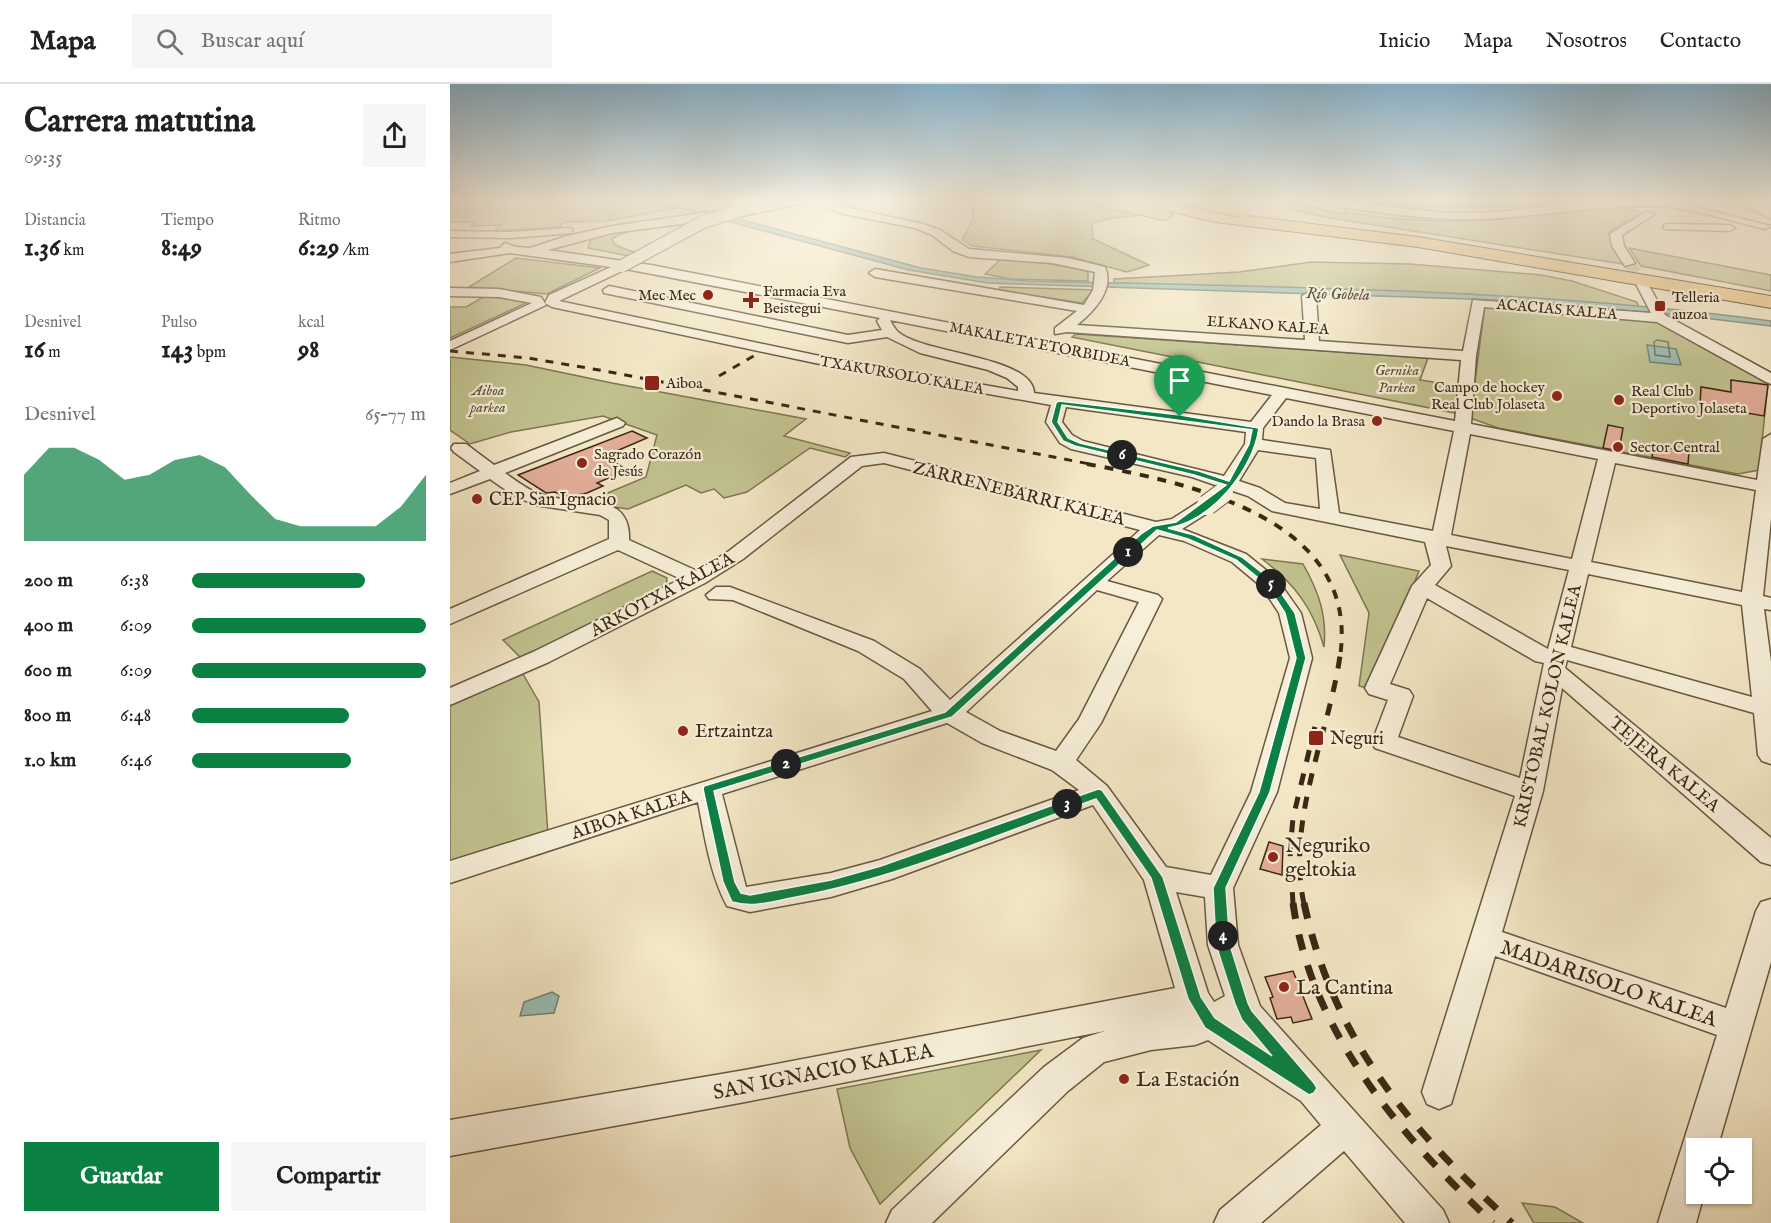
<!DOCTYPE html>
<html lang="es">
<meta charset="utf-8">
<style>
:root{--surface:#fff;--page:#f6f6f6;--text:#202124;--muted:#757577;--line:#e0e0e0;--accent:#0b8043}
body{margin:0;font-family:"IM FELL English",serif;background:var(--page);color:var(--text);height:100vh;display:flex;flex-direction:column;font-size:22px;white-space:nowrap}
*{box-sizing:border-box;margin:0}
p{font-size:20px;color:var(--muted)}
.icon{flex:none;width:33px;height:33px;fill:none;stroke:currentColor;stroke-width:2;stroke-linecap:round;stroke-linejoin:round}
.map{position:relative;flex:1;overflow:hidden}
.details{display:flex;flex-direction:column;background:var(--surface);width:450px}
.details>*{flex:none}
.buttons{position:absolute;left:1236px;top:1054px;display:grid;gap:12px}
.buttons a{display:grid;place-items:center;width:66px;height:66px;border-radius:0px;background:var(--surface);box-shadow:0 2px 4px #0004;font-size:30px}
.pin{position:absolute;display:grid;place-items:center;width:51px;height:51px;color:#fff;margin:-62px -26px;border-radius:50% 50% 50% 0;rotate:-45deg;box-shadow:0 0 6px #0007}
.pin .icon{rotate:45deg}
.km{position:absolute;width:30px;height:30px;margin:-15px;border-radius:50%;background:#222;color:#fff;font-size:16px;line-height:30px;text-align:center}
.round{display:grid;place-items:center;flex:none;width:63px;height:63px;border-radius:0px;background:var(--page)}
.head{display:flex;align-items:center;justify-content:space-between;height:102px;padding:0 24px}
h1{font-size:33px;font-weight:700;line-height:45px}
.figures{display:grid;grid-template-columns:repeat(3,1fr);gap:9px;height:102px;padding:6px 24px}
.figures div{display:grid;align-content:center}
.figures b{font-size:26px;font-weight:700}
.figures small{font-size:16px;font-weight:400}
.figures p{font-size:16px}
.chart{height:168px;padding:12px 24px}
.chart p{display:flex;justify-content:space-between}
.chart svg{width:100%;height:108px;margin-top:6px;fill:var(--accent);opacity:.7}
.cta{display:flex;gap:12px;margin-top:auto;padding:12px 24px}
.cta a{flex:1;height:69px;border-radius:0px;background:var(--accent);color:#fff;font-size:24px;font-weight:700;line-height:69px;text-align:center}
.cta a+a{background:var(--page);color:var(--text)}
ul{padding:0 24px;list-style:none;font-size:20px}
li{display:grid;grid-template-columns:96px 72px 1fr;align-items:center;height:45px}
li i{height:15px;border-radius:8px;background:var(--accent)}
header{display:flex;align-items:center;gap:36px;box-sizing:border-box;height:84px;padding:0 30px;background:var(--surface);border-bottom:2px solid var(--line)}
header strong{font-size:28px}
nav{display:flex;gap:33px;margin-inline-start:auto;font-size:21px}
.search{width:420px;height:54px;background:var(--page);display:flex;align-items:center;gap:15px;box-sizing:border-box;padding:0 21px;border-radius:0px;color:var(--muted);font-size:22px}
main{display:flex;flex:1;min-height:0}
.map>svg:first-child{display:block}
.green{fill:#c2c390;stroke:#7e7652;stroke-width:1.5}
.water{fill:#9bbfb5;stroke:#758375;stroke-width:1.5}
.lines{fill:none;stroke-linecap:round;stroke-linejoin:round}
.shore{stroke:#6b7464;stroke-width:1.5}
.stream{stroke:#758375;stroke-width:2}
.building{fill:#e4af9a;stroke:#3b2814;stroke-width:1.5}
.minor-tunnel{stroke:#cec1a2;stroke-width:12;stroke-dasharray:12 6;stroke-linecap:butt}
.minor-casing{stroke:#695840;stroke-width:3}
.highway-casing{stroke:#3b2814;stroke-width:2}
.minor{fill:#f7efd9;fill-rule:evenodd}
.highway{fill:#eac482;fill-rule:evenodd}
.rail-far3{stroke:#3b2814;stroke-width:3;stroke-dasharray:8 8;stroke-linecap:butt}
.rail-far2{stroke:#3b2814;stroke-width:4;stroke-dasharray:9 9;stroke-linecap:butt}
.rail-far1{stroke:#3b2814;stroke-width:5;stroke-dasharray:12 12;stroke-linecap:butt}
.rail{stroke:#3b2814;stroke-width:7;stroke-dasharray:16 16;stroke-linecap:butt}
.minor-bridge-far1-casing{stroke:#695840;stroke-width:14;stroke-linecap:butt}
.minor-bridge-casing{stroke:#695840;stroke-width:22;stroke-linecap:butt}
.highway-bridge-casing{stroke:#3b2814;stroke-width:18;stroke-linecap:butt}
.minor-bridge-far1{stroke:#f7efd9;stroke-width:12}
.minor-bridge{stroke:#f7efd9;stroke-width:20}
.highway-bridge{stroke:#eac482;stroke-width:16}
.route{fill:#0b8043;stroke:#fff;stroke-width:1.5;fill-rule:evenodd}
.poi-dot{fill:#8f2418;stroke:#f7efd9;stroke-width:2}
.labels{text-anchor:middle;stroke-width:4.5;stroke-linejoin:round;paint-order:stroke}
.far-poi-label{font-size:15px;fill:#3b2814;stroke:#f7efd9;text-anchor:start}
.far-street-label{font-size:15px;fill:#3b2814;stroke:#f7efd9}
.far-park-label{font-size:15px;font-style:italic;fill:#5d4f33;stroke:#f7efd9}
.far-water-label{font-size:16px;font-style:italic;fill:#585544;stroke:#f7efd9}
.street-label{font-size:18px;fill:#3b2814;stroke:#f7efd9}
.poi-label{font-size:18px;fill:#3b2814;stroke:#f7efd9;text-anchor:start}
.near-poi-label{font-size:21px;fill:#3b2814;stroke:#f7efd9;text-anchor:start}
.near-street-label{font-size:21px;fill:#3b2814;stroke:#f7efd9}
</style>
<header>
<strong>Mapa</strong>
<div class="search"><svg class="icon" aria-label="search" viewBox="0 0 24 24"><circle cx="10" cy="10" r="6"/><path d="M15 15l6 6"/></svg>Buscar aquí</div>
<nav><a>Inicio</a><a>Mapa</a><a>Nosotros</a><a>Contacto</a></nav>
</header>
<main>
<section class="details">
<div class="head"><div><h1>Carrera matutina</h1><p>09:35</p></div><a class="round"><svg class="icon" aria-label="share" viewBox="0 0 24 24"><path d="M12 15V3M7 8l5-5 5 5M5 13v7h14v-7"/></svg></a></div>
<div class="figures">
<div><p>Distancia</p><b>1.36<small> km</small></b></div>
<div><p>Tiempo</p><b>8:49</b></div>
<div><p>Ritmo</p><b>6:29<small> /km</small></b></div>
</div>
<div class="figures">
<div><p>Desnivel</p><b>16<small> m</small></b></div>
<div><p>Pulso</p><b>143<small> bpm</small></b></div>
<div><p>kcal</p><b>98</b></div>
</div>
<div class="chart"><p><span>Desnivel</span>65–77 m</p>
<svg viewBox="0 0 160 44" preserveAspectRatio="none"><path d="M0 44V17L10 6L20 6L30 11L40 19L50 17L60 11L70 9L80 14L90 25L100 35L110 38L120 38L130 38L140 38L150 30L160 17V44z"/></svg>
</div>
<ul>
<li><b>200 m</b>6:38<i style="width:74%"></i></li>
<li><b>400 m</b>6:09<i style="width:100%"></i></li>
<li><b>600 m</b>6:09<i style="width:100%"></i></li>
<li><b>800 m</b>6:48<i style="width:67%"></i></li>
<li><b>1.0 km</b>6:46<i style="width:68%"></i></li>
</ul>
<div class="cta"><a>Guardar</a><a>Compartir</a></div>
</section>
<div class="map">
<svg width="1321" height="1139" viewBox="0 0 1321 1139">
<rect width="100%" height="100%" fill="#f3e7c5"/>
<filter id="stains"><feTurbulence type="fractalNoise" baseFrequency=".00333" numOctaves="4"/><feColorMatrix values="0 0 0 0 .2 0 0 0 0 .09 0 0 0 0 .02 0 0 0 .5 -.17"/></filter>
<radialGradient id="worn" r=".72"><stop offset=".6" stop-color="#630" stop-opacity="0"/><stop offset="1" stop-color="#630" stop-opacity=".3"/></radialGradient>
<g class="green">
<polygon points="0,117 261,117 159,137 165,128 157,137 114,138 110,143 44,147 51,141 21,142 26,138 0,138"/>
<polygon points="526,117 634,117 703,130 663,134 642,139 643,155 699,181 677,188 622,173 522,162 512,155 523,136 523,121"/>
<path d="M827,117C851,117 876,126 899,129C949,136 1000,140 1050,135C1076,132 1178,112 1193,131L1171,140L1158,149L1173,180L880,134L844,126Z"/>
<path d="M919,117L1022,122L1115,117C1049,125 985,127 919,117Z"/>
<path d="M250,135C223,147 187,139 162,155L165,161L186,169L179,172L138,164L142,152L146,151Z"/>
<polygon points="1179,164 1321,191 1321,207 1191,182"/>
<polygon points="66,174 150,184 97,210 19,203"/>
<polygon points="550,176 581,177 632,185 638,189 638,197 560,195 535,190"/>
<polygon points="861,178 960,180 1091,191 1122,197 1187,218 1189,224 1016,210 664,199 664,195 789,188"/>
<polygon points="550,203 644,206 632,219 549,206"/>
<polygon points="35,212 74,217 74,220 0,254 0,223 16,223"/>
<polygon points="1035,222 1208,236 1314,295 1318,300 1309,386 1288,390 1048,344 1020,334"/>
<polygon points="626,250 978,274 970,296 1008,302 1005,329 622,253"/>
<polygon points="0,273 76,281 162,299 356,335 334,352 400,369 395,373 360,364 297,408 274,414 264,405 251,409 236,401 178,425 134,419 196,393 207,351 153,332 61,348 20,360 0,346"/>
<polygon points="890,471 969,487 921,605 909,602 919,529"/>
<path d="M812,475L853,480C869,508 877,532 874,563C863,524 844,499 812,475Z"/>
<polygon points="202,487 217,494 216,502 71,574 53,556"/>
<polygon points="69,583 89,618 98,751 0,781 0,615"/>
<polygon points="591,966 430,1120 400,1064 387,1005"/>
<polygon points="1072,1119 1105,1123 1133,1139 1084,1139"/>
</g>
<g class="water">
<path d="M203,117H247L240,122L471,184L527,193L580,197C826,203 1076,204 1321,237V242L1220,230L1049,216L538,199L459,186Z"/>
<polygon points="42,119 30,129 0,130 0,120"/>
<polygon points="1197,261 1226,265 1231,281 1200,278"/>
<polygon points="102,908 109,912 104,929 70,932 74,918"/>
</g>
<g class="lines">
<polygon class="shore" points="1207,256 1218,258 1220,273 1205,271 1204,258"/>
<polyline class="stream" points="1278,117 1321,135"/>
</g>
<g class="building">
<polygon points="1281,296 1318,301 1314,332 1250,321 1251,303 1281,308"/>
<polygon points="1158,341 1173,344 1169,367 1153,364"/>
<polygon points="182,347 197,354 155,372 177,386 147,399 153,402 137,409 123,412 113,412 105,408 96,409 68,391"/>
<polygon points="1204,361 1239,368 1238,380 1202,373"/>
<polygon points="819,758 833,762 832,791 810,785"/>
<polygon points="843,887 862,935 843,939 841,933 827,935 820,914 823,913 815,893"/>
</g>
<g class="lines">
<polyline class="minor-tunnel" points="1179,179 1191,198"/>
<defs>
<g id="minor">
<path d="M337,117H362L293,132L162,149L98,166L201,181L1005,337L1011,276L617,248L605,250V244L627,227L425,193L419,189L425,185L634,221L643,206L645,188L602,179L519,173L503,167L482,151L465,144L394,130L382,126L378,117H388L390,122L473,140L490,146L519,165L618,174L655,183C665,206 643,228 627,241L855,256L852,212L859,208L866,212L869,257L1013,267L1023,216L1201,229L1185,198L1191,194L1197,198L1215,231L1321,289V300L1316,298L1207,238L1034,223L1026,272L1021,340L1307,396L1313,355L1321,350V435L1313,512L1321,514V526L1314,525L1321,578V680L1312,677L1308,671L1304,629L1117,576L1115,584L1321,754V781L1311,778L1112,604L1093,707L1052,848L1276,924L1306,827L1311,818L1321,815V878L1267,1065H1246V1110H1254L1246,1139H1208L1267,951L1045,872L1001,1020L989,1025L977,1020L972,1008L1065,712L925,664L922,658L938,616L919,610L915,604L962,502L981,481L975,458L822,427L798,412L783,407L779,413H767L764,409L768,402L742,393L621,365L610,359L596,338L601,321L365,279L102,223L95,219L99,211L161,183L60,169L0,178V170L50,164L55,159L66,163L80,164L117,152L162,142ZM176,185L430,234L427,237L432,246L398,251L159,202L153,206L154,209L398,259L437,253L470,269L538,286L557,294L568,303V307L365,271L109,217ZM440,236L822,311L801,338L584,309C583,272 473,270 448,248C445,245 442,240 440,236ZM836,314L1004,347L983,447L889,429L880,366L812,356L813,344ZM616,323L796,348L795,360L774,392L633,357L622,351L612,338ZM1020,350L1148,375L1122,475L1001,451ZM808,366L866,374L870,425L835,419L810,404L789,397ZM1165,379L1306,406L1292,508L1141,478ZM996,462L1119,486L1098,565L985,501L1001,482ZM1138,490L1292,521L1302,613L1121,563ZM977,514L1085,577L1094,579L1070,694L948,653L963,612L959,606L940,600Z"/>
<path d="M842,117H896L994,129L1049,128L1142,117H1222L1321,142L1315,145C1284,138 1250,126 1217,123C1161,119 1106,130 1050,134C995,138 941,131 887,122L895,126L890,129Z"/>
<polygon points="1196,128 1205,130 1172,151 1174,162 1185,179 1175,182 1162,162 1160,150"/>
<polygon points="1218,140 1279,141 1285,144 1279,147 1214,145 1214,141"/>
<polygon points="118,144 122,145 122,149 62,154 0,153 0,147 62,148"/>
<polygon points="0,204 49,205 91,213 96,221 0,266 0,257 82,219 49,213 0,212"/>
<path d="M167,334L175,339L173,342L55,389C69,399 84,410 100,413C132,420 181,408 179,456L247,487L279,467L401,373L434,369L706,438L722,435L750,417H764L766,421L764,425L732,445L796,470L827,495L851,529L862,574L827,708L783,804L788,861L810,922L993,1126L999,1139H955L894,1067L811,1139H764L770,1126L871,1041L851,1017L758,956L745,961L701,966L654,978L618,1007L482,1139H436L442,1126L594,983L633,954L655,947L295,1018L0,1072V1036L295,986L725,904L694,796L643,721L442,795L381,813L300,828L277,822C260,790 255,754 248,718L0,799V777L482,627L454,595L408,567L283,516L259,515L256,511L266,503H280L424,557L470,585L500,616L690,446L434,379L412,382L293,475L255,499L99,578L0,621V604L83,568L231,495L168,466L0,540V525L159,455V436L150,431L85,421L63,411L40,395L0,410V399L30,387L4,368L1,364L4,360H16L44,381ZM709,451L734,457L782,478L812,503L829,529L840,574L801,708L761,791L716,783L657,702L626,676L651,639L712,515L708,511L657,497ZM647,506L689,518L629,635L606,667L550,647L516,628ZM497,639L532,659L602,686L629,706L430,776L381,789L296,803L272,710ZM726,808L755,813L758,861L775,912L764,918L758,909Z"/>
</g>
<g id="highway">
<path d="M635,117C652,117 712,119 723,131L715,136L642,121Z"/>
<polygon points="687,117 715,117 765,128 968,153 1321,212 1321,224 968,163 765,138 689,120"/>
</g>
</defs>
<use href="#minor" class="minor-casing"/>
<use href="#highway" class="highway-casing"/>
<use href="#minor" class="minor"/>
<use href="#highway" class="highway"/>
<g class="rail-far3">
<polyline points="0,267 78,274 155,287 645,381"/>
<polyline points="269,292 307,270"/>
</g>
<path class="rail-far2" d="M637,380C739,399 911,434 890,573"/>
<g class="rail-far1">
<polyline points="843,820 840,767 843,734 867,634"/>
<path d="M854,820C836,737 878,653 890,572"/>
</g>
<g class="rail">
<path d="M843,819C861,949 951,1052 1043,1139"/>
<path d="M854,819C884,958 960,1045 1062,1139"/>
</g>
<defs>
<g id="minor-bridge-far1">
<polyline points="372,119 386,117"/>
<polyline points="172,182 253,138 304,122"/>
</g>
<polyline id="minor-bridge" points="757,421 773,409"/>
<polyline id="highway-bridge" points="763,119 791,125"/>
</defs>
<use href="#minor-bridge-far1" class="minor-bridge-far1-casing"/>
<use href="#minor-bridge" class="minor-bridge-casing"/>
<use href="#highway-bridge" class="highway-bridge-casing"/>
<use href="#minor-bridge-far1" class="minor-bridge-far1"/>
<use href="#minor-bridge" class="minor-bridge"/>
<use href="#highway-bridge" class="highway-bridge"/>
</g>
<linearGradient id="sky" x2="0" y2="1"><stop stop-color="#89b8d4"/><stop offset="0.42" stop-color="#faf4e5"/><stop offset="1" stop-color="#faf4e5" stop-opacity="0"/></linearGradient>
<rect width="1321" height="277" fill="url(#sky)"/>
<path class="route" d="M609,317L730,331L809,344C803,386 762,437 718,444L744,451L792,473L823,497L845,529L856,574L820,708L776,804L780,861L798,919L802,927L864,999L867,1004L864,1009L859,1011L755,944L738,915L701,794L646,715C546,751 446,795 341,814C321,818 302,824 282,818L273,798L253,705L254,702L495,628L691,450L703,442L726,438L776,401L744,391L625,362L613,357L601,338L606,319ZM612,321L802,346L799,360L779,397L749,387L630,359L618,354L608,338ZM707,446L738,455L786,476L817,501L835,529L846,574L809,708L763,804L766,861L785,920L792,936L822,972L765,934L751,913L713,793L652,706L648,705L431,782L381,796L300,811L291,809L285,798L264,707L502,633Z"/>
<g class="poi-dot">
<circle cx="258" cy="211" r="6"/>
<path d="M298 207h6v6h6v6h-6v6h-6v-6h-6v-6h6z"/>
<rect x="1204" y="216" width="12" height="12" rx="3"/>
<rect x="194" y="291" width="16" height="16" rx="3"/>
<circle cx="1107" cy="312" r="6"/>
<circle cx="1169" cy="316" r="6"/>
<circle cx="927" cy="337" r="6"/>
<circle cx="1168" cy="363" r="6"/>
<circle cx="132" cy="379" r="6"/>
<circle cx="27" cy="415" r="6"/>
<circle cx="233" cy="647" r="6"/>
<rect x="858" y="646" width="16" height="16" rx="3"/>
<circle cx="823" cy="773" r="6"/>
<circle cx="834" cy="903" r="6"/>
<circle cx="674" cy="995" r="6"/>
</g>
<g class="labels">
<g class="far-poi-label">
<text x="313" y="212">Farmacia Eva<tspan x="313" dy="17">Beistegui</tspan></text>
<text x="246" y="216" text-anchor="end">Mec Mec</text>
<text x="1222" y="218">Telleria<tspan x="1222" dy="17">auzoa</tspan></text>
<text x="216" y="304">Aiboa</text>
<text x="1095" y="308" text-anchor="end">Campo de hockey<tspan x="1095" dy="17">Real Club Jolaseta</tspan></text>
<text x="1181" y="312">Real Club<tspan x="1181" dy="17">Deportivo Jolaseta</tspan></text>
<text x="915" y="342" text-anchor="end">Dando la Brasa</text>
<text x="1180" y="368">Sector Central</text>
<text x="144" y="375">Sagrado Corazón<tspan x="144" dy="17">de Jesús</tspan></text>
</g>
<g class="far-street-label">
<text transform="translate(1107 225) rotate(5)" y="5">ACACIAS KALEA</text>
<text transform="translate(818 241) rotate(4)" y="5">ELKANO KALEA</text>
<text transform="translate(590 260) rotate(11)" y="5">MAKALETA ETORBIDEA</text>
<text transform="translate(452 291) rotate(10)" y="5">TXAKURSOLO KALEA</text>
</g>
<g class="far-park-label">
<text x="947" y="291">Gernika<tspan x="947" dy="17">Parkea</tspan></text>
<text x="38" y="311">Aiboa<tspan x="38" dy="17">parkea</tspan></text>
</g>
<g class="far-water-label">
<text transform="translate(888 209) rotate(2)" y="6">Río Gobela</text>
</g>
<g class="street-label">
<text transform="translate(569 409) rotate(14)" y="6">ZARRENEBARRI KALEA</text>
<text transform="translate(212 510) rotate(-28)" y="6">ARKOTXA KALEA</text>
<text transform="translate(1097 622) rotate(-77)" y="6">KRISTOBAL KOLON KALEA</text>
<text transform="translate(1215 680) rotate(40)" y="6">TEJERA KALEA</text>
<text transform="translate(181 730) rotate(-18)" y="6">AIBOA KALEA</text>
</g>
<g class="poi-label">
<text x="39" y="421">CEP San Ignacio</text>
<text x="245" y="653">Ertzaintza</text>
<text x="880" y="660">Neguri</text>
</g>
<g class="near-poi-label">
<text x="835" y="768">Neguriko<tspan x="835" dy="24">geltokia</tspan></text>
<text x="846" y="910">La Cantina</text>
<text x="686" y="1002">La Estación</text>
</g>
<g class="near-street-label">
<text transform="translate(1159 899) rotate(19)" y="7">MADARISOLO KALEA</text>
<text transform="translate(373 987) rotate(-11)" y="7">SAN IGNACIO KALEA</text>
</g>
</g>
<rect width="100%" height="100%" filter="url(#stains)"/>
<rect width="100%" height="100%" fill="url(#worn)"/>
</svg>
<div class="buttons">
<a><svg class="icon" aria-label="locate" viewBox="0 0 24 24"><circle cx="12" cy="12" r="6"/><path d="M12 2v4M12 18v4M2 12h4M18 12h4"/></svg></a>
</div>
<div class="pin" style="left:730px;top:333px;background:#1e9e55"><svg class="icon" aria-label="arrive" viewBox="0 0 24 24"><path d="M6 21V4h12l-3 4 3 4H6"/></svg></div>
<b class="km" style="left:678px;top:468px">1</b>
<b class="km" style="left:336px;top:680px">2</b>
<b class="km" style="left:617px;top:720px">3</b>
<b class="km" style="left:773px;top:852px">4</b>
<b class="km" style="left:821px;top:500px">5</b>
<b class="km" style="left:672px;top:371px">6</b>
</div>
</main>
